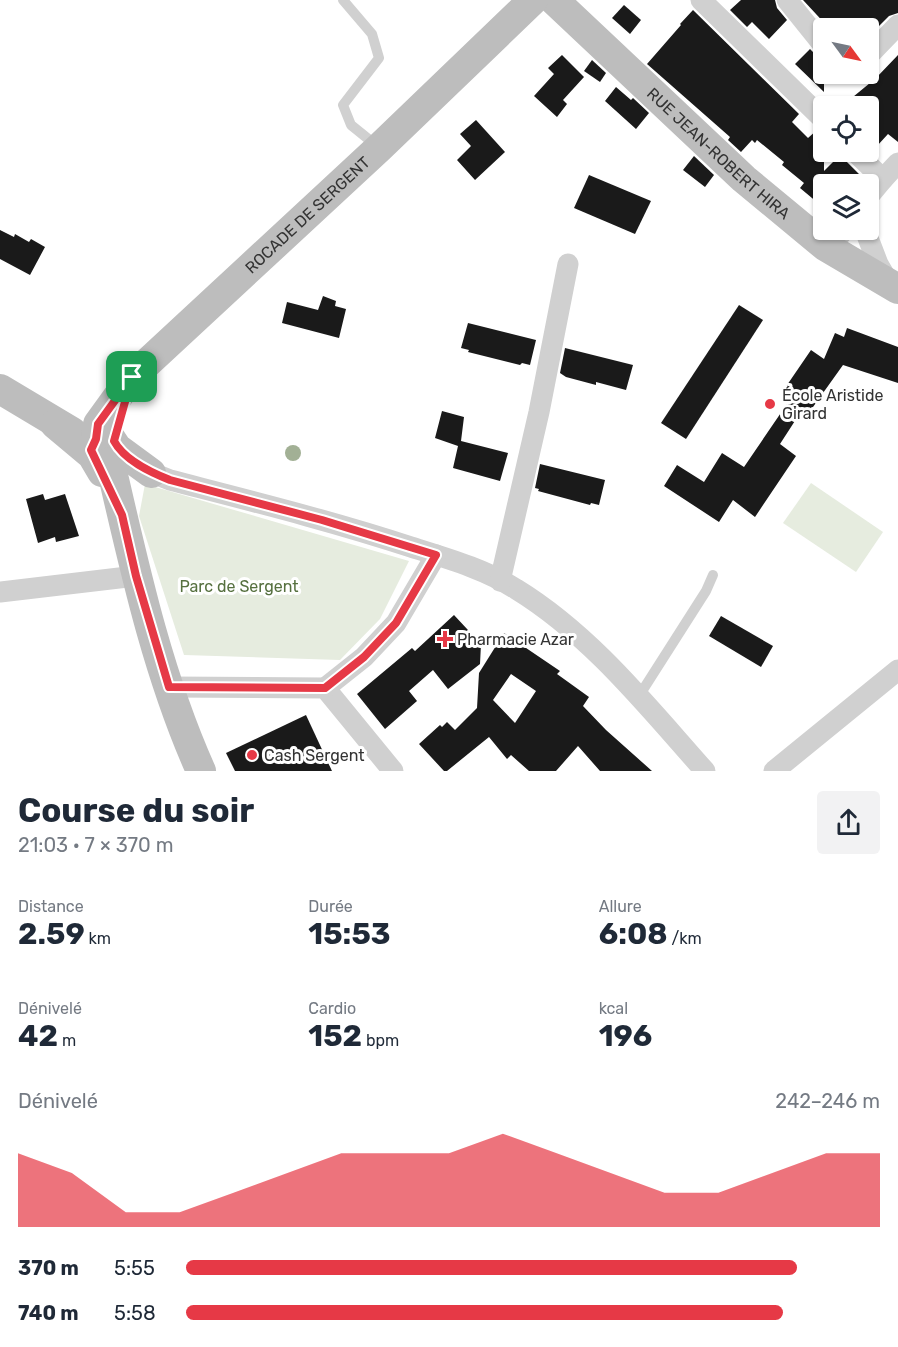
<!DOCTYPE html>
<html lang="fr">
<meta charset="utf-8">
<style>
:root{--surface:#fff;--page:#f2f2f3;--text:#1f2937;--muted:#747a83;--accent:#e63946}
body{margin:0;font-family:Rubik,sans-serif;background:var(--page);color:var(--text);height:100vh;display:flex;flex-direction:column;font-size:22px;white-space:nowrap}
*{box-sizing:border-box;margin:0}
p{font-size:20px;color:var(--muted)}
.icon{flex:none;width:33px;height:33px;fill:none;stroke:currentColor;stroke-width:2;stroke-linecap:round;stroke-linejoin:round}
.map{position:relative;height:771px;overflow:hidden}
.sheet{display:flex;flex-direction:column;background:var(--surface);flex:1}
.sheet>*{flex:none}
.needle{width:39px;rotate:123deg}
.tools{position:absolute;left:813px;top:18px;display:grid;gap:12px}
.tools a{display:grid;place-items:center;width:66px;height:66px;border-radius:6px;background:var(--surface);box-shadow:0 2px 4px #0004;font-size:30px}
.pin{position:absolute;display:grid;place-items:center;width:51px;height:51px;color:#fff;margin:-26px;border-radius:12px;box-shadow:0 3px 9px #0006}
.round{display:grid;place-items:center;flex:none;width:63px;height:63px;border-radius:6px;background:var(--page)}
.summary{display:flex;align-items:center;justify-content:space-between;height:102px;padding:0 18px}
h1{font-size:33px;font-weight:700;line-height:45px}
.stats{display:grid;grid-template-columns:repeat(3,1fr);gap:9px;height:102px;padding:6px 18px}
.stats div{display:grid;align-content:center}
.stats b{font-size:30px;font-weight:700}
.stats small{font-size:16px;font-weight:400}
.stats p{font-size:16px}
.chart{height:168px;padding:12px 18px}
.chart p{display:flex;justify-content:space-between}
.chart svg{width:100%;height:108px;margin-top:6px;fill:var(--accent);opacity:.7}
ul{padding:0 18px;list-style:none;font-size:20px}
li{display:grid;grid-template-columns:96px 72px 1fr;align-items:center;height:45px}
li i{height:15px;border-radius:8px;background:var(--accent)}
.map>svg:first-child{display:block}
.green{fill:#e6ecdf}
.building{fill:#1a1a1a;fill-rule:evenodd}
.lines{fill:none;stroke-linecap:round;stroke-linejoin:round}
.lane{stroke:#d0d0d0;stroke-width:10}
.street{stroke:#d0d0d0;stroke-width:21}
.secondary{stroke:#bdbdbd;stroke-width:30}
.tree{fill:#a2b095}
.route-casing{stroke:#fff;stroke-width:12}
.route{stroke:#e63946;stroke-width:8}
.poi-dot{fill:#e63946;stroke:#fff;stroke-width:2}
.labels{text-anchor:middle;stroke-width:6;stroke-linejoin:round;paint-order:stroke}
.street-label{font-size:16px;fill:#333;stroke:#fff}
.poi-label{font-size:16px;fill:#333;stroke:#fff;text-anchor:start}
.park-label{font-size:16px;fill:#56703f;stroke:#fff}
</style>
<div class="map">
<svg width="898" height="771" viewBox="0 0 898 771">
<rect width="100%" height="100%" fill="#fff"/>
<g class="green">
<polygon points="811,483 883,532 856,572 783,523"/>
<polygon points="145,484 409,561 380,619 340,660 184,655 139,516"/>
</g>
<g class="building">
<polygon points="741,0 775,0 777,8 787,20 769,39 752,22 747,27 730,10"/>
<polygon points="803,0 898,0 898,13 889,16 868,37 868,28 829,28"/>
<polygon points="624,5 641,20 630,34 612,18"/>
<polygon points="693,10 799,114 792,122 808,138 817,130 824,132 824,171 842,153 846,161 861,176 854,184 844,179 838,184 824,184 824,208 800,188 804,183 782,165 784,162 757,140 755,143 752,140 741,152 728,140 730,137 647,64 681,25 680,24"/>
<polygon points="810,49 819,58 824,58 824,92 795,64"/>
<polygon points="562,55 584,77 563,100 567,104 557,117 534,96 554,74 548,68"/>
<polygon points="898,55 898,142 888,134 877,146 868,137 868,106 842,106 876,78"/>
<polygon points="592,60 606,73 600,82 584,71"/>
<polygon points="616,87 631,100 633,98 649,113 636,129 605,101"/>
<polygon points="476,120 505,152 475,180 457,160 471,146 460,134"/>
<polygon points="694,156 714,175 705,187 683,170"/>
<polygon points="589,175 651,201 635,234 574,208"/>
<polygon points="0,230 14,237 15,234 29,242 31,239 45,247 30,275 0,259"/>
<polygon points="323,296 336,301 335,306 346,309 339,338 282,323 287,302 318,310"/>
<polygon points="739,305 763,320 686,439 661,423"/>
<polygon points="468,323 536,340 530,365 522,363 520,365 468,352 469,350 461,348"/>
<polygon points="847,328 898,347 898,383 843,365 808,414 802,410 780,444 796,456 755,517 733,500 719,522 664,486 677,465 704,482 722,453 744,467 789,401 783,398 788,390 785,388 811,350 824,359 835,333 844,337"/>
<polygon points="565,348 633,365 626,390 596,382 596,385 566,377 560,373"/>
<polygon points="442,411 464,417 461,441 508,453 500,481 453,468 458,446 435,438"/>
<polygon points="540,464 605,480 599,505 591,503 590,505 538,491 539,489 535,488"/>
<polygon points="43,494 45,500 65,494 79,536 56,542 55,537 38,543 26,499"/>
<polygon points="454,615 481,644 480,664 448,689 433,670 409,691 417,701 385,729 357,694 412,648 415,651"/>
<polygon points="721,616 773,646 761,667 709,636"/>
<path d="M504,633L560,671L557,674L589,697L583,706L606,730L652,771H600L578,746L556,771H529L511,755L507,759L489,737L447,771H444L419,744L440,725L442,727L447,722L455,730L477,708L479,673ZM511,674L536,691L515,723L493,700Z"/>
<polygon points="306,715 332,771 235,771 226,753"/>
</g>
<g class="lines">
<g class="lane">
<polyline points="343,0 372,34 379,58 343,105 351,125 377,146"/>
<polyline points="639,696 706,591 713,575"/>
</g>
<g class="street">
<polyline points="701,0 824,120"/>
<polyline points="787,0 824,46"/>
<polyline points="868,56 898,25"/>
<polyline points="855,152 883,179 868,197"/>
<polyline points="883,179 898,163"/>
<polyline points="865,230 878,264 889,283"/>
<polyline points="829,249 844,230"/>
<path d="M140,468L170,480C251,501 332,521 411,547C446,558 485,569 516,589C591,635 647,706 705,771"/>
<polyline points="500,581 539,412 568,264"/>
<polyline points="0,592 136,576"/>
<polyline points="169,687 325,688 393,771"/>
<polyline points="325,688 364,657 396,623 436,555"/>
<polyline points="774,771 898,670"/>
</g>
<g class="secondary">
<path id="s1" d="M554,0L744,179L825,246L898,289"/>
<polyline points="0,389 72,432"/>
<polyline points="55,424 92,455 102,472"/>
<polyline points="99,438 111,439 117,448 151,473"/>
<path id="s2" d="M96,439L98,424L132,377L379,148L533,0"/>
<path d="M110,462C134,566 157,673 201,771"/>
</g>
</g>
<circle class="tree" cx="293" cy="453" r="8"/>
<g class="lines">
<defs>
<path id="route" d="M132,377L114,441C124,460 150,472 170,480L322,520L436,555L396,623L364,657L325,688L169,687L136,576L122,515L91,450L96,439L98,424Z"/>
</defs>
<use href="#route" class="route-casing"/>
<use href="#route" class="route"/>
</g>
<g class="poi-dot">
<circle cx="770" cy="404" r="6"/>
<path d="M442 630h6v6h6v6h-6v6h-6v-6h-6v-6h6z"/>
<circle cx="252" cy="755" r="6"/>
</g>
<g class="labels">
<g class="street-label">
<text dy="6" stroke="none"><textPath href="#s1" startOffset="225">RUE JEAN-ROBERT HIRA</textPath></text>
<text dy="6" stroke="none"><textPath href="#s2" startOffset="312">ROCADE DE SERGENT</textPath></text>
</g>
<g class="poi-label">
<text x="782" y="401">École Aristide<tspan x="782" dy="18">Girard</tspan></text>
<text x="457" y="645">Pharmacie Azar</text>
<text x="264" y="761">Cash Sergent</text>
</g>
<g class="park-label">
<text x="239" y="592">Parc de Sergent</text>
</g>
</g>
</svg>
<div class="tools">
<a><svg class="needle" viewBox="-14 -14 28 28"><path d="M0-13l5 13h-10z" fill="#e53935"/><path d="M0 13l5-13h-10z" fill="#747a83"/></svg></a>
<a><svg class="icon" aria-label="locate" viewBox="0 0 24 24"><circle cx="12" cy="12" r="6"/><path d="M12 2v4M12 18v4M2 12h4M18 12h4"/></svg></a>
<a><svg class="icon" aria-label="layers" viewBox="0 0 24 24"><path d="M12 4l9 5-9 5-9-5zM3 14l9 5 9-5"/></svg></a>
</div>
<div class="pin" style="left:132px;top:377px;background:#1e9e55"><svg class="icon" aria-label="arrive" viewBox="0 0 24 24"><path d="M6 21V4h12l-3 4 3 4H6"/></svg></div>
</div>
<section class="sheet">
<div class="summary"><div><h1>Course du soir</h1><p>21:03 · 7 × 370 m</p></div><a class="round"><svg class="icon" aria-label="share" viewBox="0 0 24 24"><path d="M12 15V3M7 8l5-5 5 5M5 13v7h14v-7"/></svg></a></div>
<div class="stats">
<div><p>Distance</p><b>2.59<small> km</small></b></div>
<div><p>Durée</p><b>15:53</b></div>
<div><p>Allure</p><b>6:08<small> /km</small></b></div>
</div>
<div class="stats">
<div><p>Dénivelé</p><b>42<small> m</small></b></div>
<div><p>Cardio</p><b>152<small> bpm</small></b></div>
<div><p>kcal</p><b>196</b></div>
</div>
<div class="chart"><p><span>Dénivelé</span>242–246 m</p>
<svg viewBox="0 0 160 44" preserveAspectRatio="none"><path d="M0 44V14L10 22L20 38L30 38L40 30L50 22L60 14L70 14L80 14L90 6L100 14L110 22L120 30L130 30L140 22L150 14L160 14V44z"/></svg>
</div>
<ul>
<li><b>370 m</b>5:55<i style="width:88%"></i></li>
<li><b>740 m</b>5:58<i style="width:86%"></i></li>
</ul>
</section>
